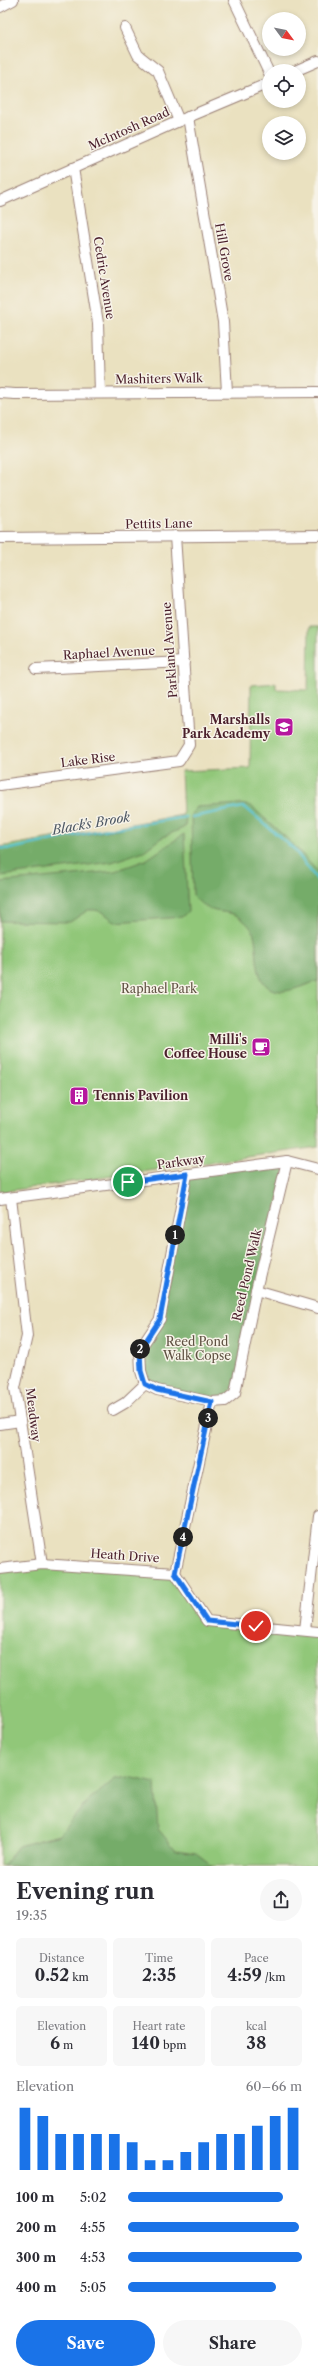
<!DOCTYPE html>
<meta charset="utf-8">
<style>
:root{--surface:#fff;--page:#f7f7f7;--text:#2b2b33;--muted:#7c7c81;--accent:#1a73e8}
body{margin:0;font-family:"Libre Caslon Text",serif;background:var(--page);color:var(--text);height:100vh;display:flex;flex-direction:column;font-size:15px;white-space:nowrap}
*{box-sizing:border-box;margin:0}
p{font-size:13px;color:var(--muted)}
.icon{flex:none;width:22px;height:22px;fill:none;stroke:currentColor;stroke-width:2;stroke-linecap:round;stroke-linejoin:round}
.map{position:relative;height:1866px;overflow:hidden}
.sheet{display:flex;flex-direction:column;background:var(--surface);flex:1}
.sheet>*{flex:none}
.needle{width:26px;rotate:122deg}
.fabs{position:absolute;left:262px;top:12px;display:grid;gap:8px}
.fabs a{display:grid;place-items:center;width:44px;height:44px;border-radius:50%;background:var(--surface);box-shadow:0 2px 6px #0003;font-size:20px}
.pin{position:absolute;display:grid;place-items:center;width:34px;height:34px;color:#fff;margin:-17px;border:2px solid #fff;border-radius:50%;box-shadow:0 1px 4px #0007}
.km{position:absolute;width:20px;height:20px;margin:-10px;border-radius:50%;background:#222;color:#fff;font-size:11px;line-height:20px;text-align:center}
.round{display:grid;place-items:center;flex:none;width:42px;height:42px;border-radius:21px;background:var(--page)}
.headline{display:flex;align-items:center;justify-content:space-between;height:68px;padding:0 16px}
h1{font-size:22px;font-weight:700;line-height:30px}
.figures{display:grid;grid-template-columns:repeat(3,1fr);gap:6px;height:68px;padding:4px 16px}
.figures div{display:grid;align-content:center;border-radius:6px;background:var(--page);text-align:center}
.figures b{font-size:17px;font-weight:700}
.figures small{font-size:11px;font-weight:400}
.figures p{font-size:11px}
.chart{height:112px;padding:8px 16px}
.chart p{display:flex;justify-content:space-between}
.chart svg{width:100%;height:72px;margin-top:4px;stroke:var(--accent);stroke-width:6}
.action{display:flex;gap:8px;margin-top:auto;padding:8px 16px}
.action a{flex:1;height:46px;border-radius:24px;background:var(--accent);color:#fff;font-size:16px;font-weight:700;line-height:46px;text-align:center}
.action a+a{background:var(--page);color:var(--text)}
ul{padding:0 16px;list-style:none;font-size:13px}
li{display:grid;grid-template-columns:64px 48px 1fr;align-items:center;height:30px}
li i{height:10px;border-radius:5px;background:var(--accent)}
.map>svg:first-child{display:block}
.green{fill:#91c779;stroke:#6e7352}
.forest{fill:#74ac69;stroke:#5f664a}
.lines{fill:none;stroke-linecap:round;stroke-linejoin:round}
.stream{stroke:#54c1cd;stroke-width:2.5}
.minor-casing{stroke:#9a8076;stroke-width:12}
.minor{stroke:#fff;stroke-width:10}
.route-casing{stroke:#fff;stroke-width:8}
.route{stroke:#1a73e8;stroke-width:5}
.labels{text-anchor:middle;stroke-width:3;stroke-linejoin:round;paint-order:stroke}
.street-label{font-size:12px;fill:#4a1f2b;stroke:#f7f3e8}
.poi-label{font-size:12px;font-weight:bold;fill:#4a1f2b;stroke:#f7f3e8;text-anchor:end}
.park-label{font-size:12px;fill:#5f5142;stroke:#f7f3e8}
.water-label{font-size:13px;font-style:italic;fill:#4e5864;stroke:#f7f3e8}
</style>
<div class="map">
<svg width="318" height="1866" viewBox="0 0 318 1866">
<rect width="100%" height="100%" fill="#f7f3e8"/>
<filter id="ink" filterUnits="userSpaceOnUse"><feTurbulence type="fractalNoise" baseFrequency=".025" numOctaves="2"/><feDisplacementMap in="SourceGraphic" scale="8" xChannelSelector="R" yChannelSelector="G"/><feConvolveMatrix kernelMatrix="1 2 1 2 8 2 1 2 1" color-interpolation-filters="sRGB"/></filter>
<filter id="wash" filterUnits="userSpaceOnUse"><feTurbulence type="fractalNoise" baseFrequency=".012" numOctaves="4" result="noise"/><feDisplacementMap in="SourceGraphic" scale="16" xChannelSelector="R" yChannelSelector="G"/><feGaussianBlur stdDeviation="0.9" result="paint"/><feColorMatrix in="noise" values="0 0 0 0 0 0 0 0 0 0 0 0 0 0 0 0 0 1.4 0 .05"/><feComposite in="paint" operator="in"/></filter>
<g filter="url(#wash)">
<rect width="100%" height="100%" fill="#eae1c0"/>
<g class="green">
<polygon points="309,627 318,627 318,1147 0,1192 0,847 183,815 181,771 250,768 251,685 276,683 276,689 308,690"/>
<polygon points="42,1564 175,1573 207,1621 318,1632 318,1866 0,1866 0,1569"/>
</g>
<g class="forest">
<path d="M240,804L251,806L292,843L318,872V981C307,984 291,992 280,991C249,989 261,945 252,930C250,927 247,923 244,921C235,912 227,913 216,911C206,909 200,903 193,896L191,814L197,807Z"/>
<polygon points="180,817 186,817 185,827 161,838 144,851 112,862 0,876 0,848 10,849"/>
<polygon points="184,834 188,911 182,917 115,922 103,912 95,910 88,910 70,922 0,921 0,882 115,871 146,860"/>
<polygon points="287,1161 239,1377 225,1401 145,1384 140,1349 160,1319 187,1174"/>
<polygon points="129,1777 155,1783 158,1829 176,1850 196,1853 213,1866 3,1866 18,1846 59,1835 85,1804 115,1779"/>
</g>
<g class="lines">
<g class="stream">
<polyline points="192,817 243,807 247,809 294,849 318,881"/>
<polyline points="0,848 10,849 102,830 186,817"/>
</g>
</g>
</g>
<g filter="url(#ink)">
<g class="lines">
<defs>
<g id="minor">
<polyline points="234,0 269,73"/>
<polyline points="0,7 13,0"/>
<polyline points="125,28 138,55 158,71 179,121"/>
<polyline points="295,71 318,61"/>
<polyline points="188,117 223,322 227,392"/>
<polyline points="73,168 98,323 100,393"/>
<polyline points="0,201 179,121 269,83"/>
<polyline points="0,393 15,394 318,392"/>
<polyline points="0,538 318,535"/>
<polyline points="36,669 184,662"/>
<polyline points="0,785 179,761 189,745 175,536"/>
<polyline points="187,1174 160,1319 140,1349 141,1371 145,1384 157,1390 212,1402"/>
<polyline points="11,1198 27,1336 15,1388 42,1564"/>
<polyline points="0,1199 287,1161 318,1169"/>
<polyline points="256,1290 318,1308"/>
<polyline points="113,1410 125,1403 145,1384"/>
<polyline points="0,1424 20,1421"/>
<polyline points="0,1569 42,1564 175,1573 207,1621 318,1632"/>
<polyline points="175,1573 212,1402 225,1401 235,1393 256,1290 287,1161"/>
<polyline points="305,1630 318,1516"/>
</g>
</defs>
<use href="#minor" class="minor-casing"/>
<use href="#minor" class="minor"/>
</g>
</g>
<g class="lines" filter="url(#ink)">
<defs>
<polyline id="route" points="128,1182 187,1174 160,1319 140,1350 141,1371 145,1384 157,1390 212,1402 175,1573 207,1621 256,1626"/>
</defs>
<use href="#route" class="route-casing"/>
<use href="#route" class="route"/>
</g>
<defs>
<symbol id="school-square" viewBox="-11 -11 22 22"><rect x="-9" y="-9" width="18" height="18" rx="4" fill="#b5179e" stroke="#f7f3e8"/><path d="M0-5L7-2L0 1L-7-2ZM-4 1L0 2.5L4 1V4Q0 6-4 4Z" fill="#fff"/></symbol>
<symbol id="cafe-square" viewBox="-11 -11 22 22"><rect x="-9" y="-9" width="18" height="18" rx="4" fill="#b5179e" stroke="#f7f3e8"/><path d="M-5.5-4.5H6V0H3Q3 3.5 0 3.5H-2.5Q-5.5 3.5-5.5 0ZM3-3.2v2h1.7v-2ZM-6 4.5H4V6H-6Z" fill="#fff"/></symbol>
<symbol id="building-square" viewBox="-11 -11 22 22"><rect x="-9" y="-9" width="18" height="18" rx="4" fill="#b5179e" stroke="#f7f3e8"/><path d="M-4-6H4V6H1V3H-1V6H-4ZM-2.5-4.3h1.7v1.8h-1.7ZM.8-4.3h1.7v1.8H.8ZM-2.5-1h1.7V.8h-1.7ZM.8-1h1.7V.8H.8Z" fill="#fff"/></symbol>
</defs>
<g fill-rule="evenodd">
<use href="#school-square" x="273" y="716" width="22" height="22"/>
<use href="#cafe-square" x="250" y="1036" width="22" height="22"/>
<use href="#building-square" x="68" y="1085" width="22" height="22"/>
</g>
<g class="labels">
<g class="street-label">
<text transform="translate(129 129) rotate(-24)" y="4">McIntosh Road</text>
<text transform="translate(224 252) rotate(80)" y="4">Hill Grove</text>
<text transform="translate(104 278) rotate(81)" y="4">Cedric Avenue</text>
<text transform="translate(159 379) rotate(-1)" y="4">Mashiters Walk</text>
<text transform="translate(159 524) rotate(-1)" y="4">Pettits Lane</text>
<text transform="translate(170 650) rotate(-94)" y="4">Parkland Avenue</text>
<text transform="translate(109 653) rotate(-3)" y="4">Raphael Avenue</text>
<text transform="translate(88 760) rotate(-7)" y="4">Lake Rise</text>
<text transform="translate(181 1162) rotate(-8)" y="4">Parkway</text>
<text transform="translate(247 1275) rotate(-77)" y="4">Reed Pond Walk</text>
<text transform="translate(33 1415) rotate(83)" y="4">Meadway</text>
<text transform="translate(125 1556) rotate(4)" y="4">Heath Drive</text>
</g>
<g class="poi-label">
<text x="270" y="724">Marshalls<tspan x="270" dy="14">Park Academy</tspan></text>
<text x="247" y="1044">Milli's<tspan x="247" dy="14">Coffee House</tspan></text>
<text x="93" y="1100" text-anchor="start">Tennis Pavilion</text>
</g>
<g class="park-label">
<text x="159" y="993">Raphael Park</text>
<text x="197" y="1346">Reed Pond<tspan x="197" dy="14">Walk Copse</tspan></text>
</g>
<g class="water-label">
<text transform="translate(91 823) rotate(-10)" y="5">Black's Brook</text>
</g>
</g>
</svg>
<div class="fabs">
<a><svg class="needle" viewBox="-14 -14 28 28"><path d="M0-13l5 13h-10z" fill="#e53935"/><path d="M0 13l5-13h-10z" fill="#7c7c81"/></svg></a>
<a><svg class="icon" aria-label="locate" viewBox="0 0 24 24"><circle cx="12" cy="12" r="6"/><path d="M12 2v4M12 18v4M2 12h4M18 12h4"/></svg></a>
<a><svg class="icon" aria-label="layers" viewBox="0 0 24 24"><path d="M12 4l9 5-9 5-9-5zM3 14l9 5 9-5"/></svg></a>
</div>
<div class="pin" style="left:128px;top:1182px;background:#1e9e55"><svg class="icon" aria-label="arrive" viewBox="0 0 24 24"><path d="M6 21V4h12l-3 4 3 4H6"/></svg></div>
<div class="pin" style="left:256px;top:1626px;background:#d93025"><svg class="icon" aria-label="check" viewBox="0 0 24 24"><path d="M5 12l5 5 9-10"/></svg></div>
<b class="km" style="left:175px;top:1235px">1</b>
<b class="km" style="left:140px;top:1349px">2</b>
<b class="km" style="left:208px;top:1418px">3</b>
<b class="km" style="left:183px;top:1537px">4</b>
</div>
<section class="sheet">
<div class="headline"><div><h1>Evening run</h1><p>19:35</p></div><a class="round"><svg class="icon" aria-label="share" viewBox="0 0 24 24"><path d="M12 15V3M7 8l5-5 5 5M5 13v7h14v-7"/></svg></a></div>
<div class="figures">
<div><p>Distance</p><b>0.52<small> km</small></b></div>
<div><p>Time</p><b>2:35</b></div>
<div><p>Pace</p><b>4:59<small> /km</small></b></div>
</div>
<div class="figures">
<div><p>Elevation</p><b>6<small> m</small></b></div>
<div><p>Heart rate</p><b>140<small> bpm</small></b></div>
<div><p>kcal</p><b>38</b></div>
</div>
<div class="chart"><p><span>Elevation</span>60–66 m</p>
<svg viewBox="0 0 160 44" preserveAspectRatio="none"><path d="M5 44V6M15 44V11M25 44V22M35 44V22M45 44V22M55 44V22M65 44V27M75 44V38M85 44V38M95 44V33M105 44V27M115 44V22M125 44V22M135 44V17M145 44V11M155 44V6"/></svg>
</div>
<ul>
<li><b>100 m</b>5:02<i style="width:89%"></i></li>
<li><b>200 m</b>4:55<i style="width:98%"></i></li>
<li><b>300 m</b>4:53<i style="width:100%"></i></li>
<li><b>400 m</b>5:05<i style="width:85%"></i></li>
</ul>
<div class="action"><a>Save</a><a>Share</a></div>
</section>
